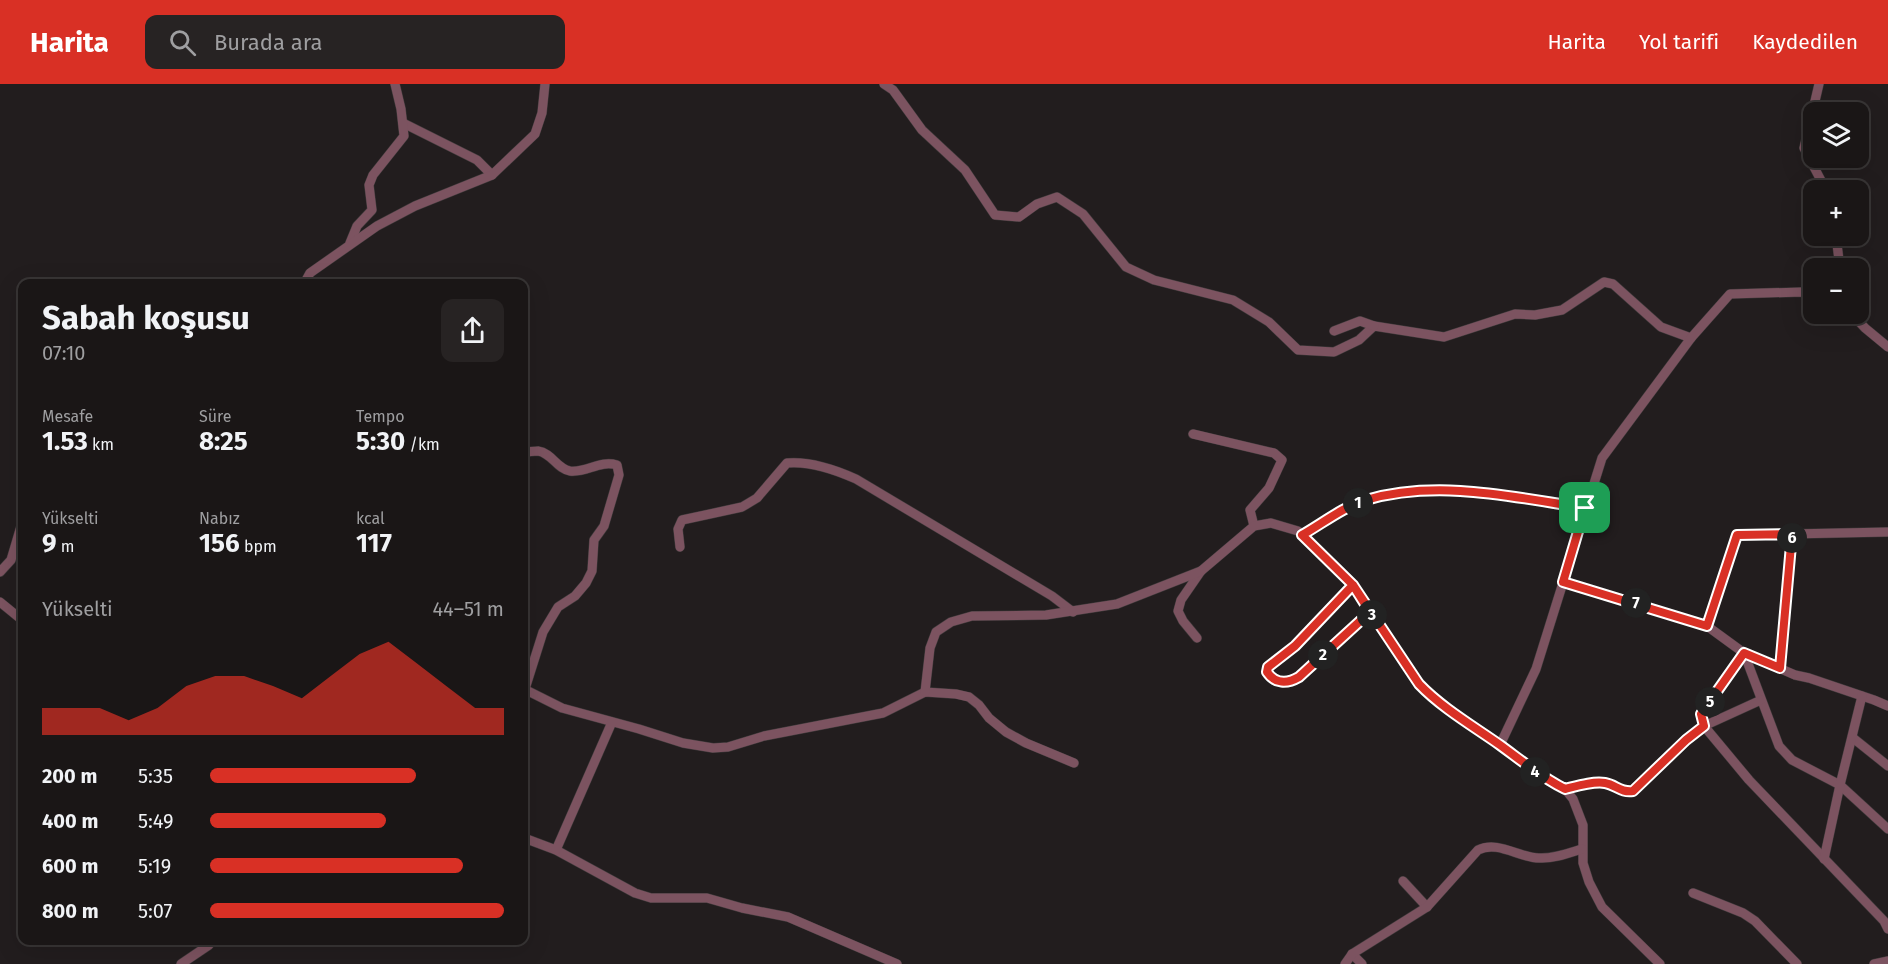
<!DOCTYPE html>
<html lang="tr">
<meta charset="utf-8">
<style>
:root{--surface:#1a1616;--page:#272323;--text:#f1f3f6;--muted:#9f9fa1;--line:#383535;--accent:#d93025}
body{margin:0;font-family:"Fira Sans",sans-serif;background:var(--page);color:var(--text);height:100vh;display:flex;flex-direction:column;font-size:22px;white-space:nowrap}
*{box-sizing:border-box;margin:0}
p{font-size:20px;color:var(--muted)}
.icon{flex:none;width:33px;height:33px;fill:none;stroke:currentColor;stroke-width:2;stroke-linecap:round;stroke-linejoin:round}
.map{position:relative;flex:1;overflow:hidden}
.panel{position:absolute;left:18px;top:195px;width:510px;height:666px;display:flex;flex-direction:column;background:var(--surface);border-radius:12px;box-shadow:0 6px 24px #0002,0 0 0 2px var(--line)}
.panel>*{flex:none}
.buttons{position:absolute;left:1803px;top:18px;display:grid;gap:12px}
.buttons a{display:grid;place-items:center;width:66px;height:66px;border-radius:12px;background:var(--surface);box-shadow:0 6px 24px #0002,0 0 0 2px var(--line);font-size:30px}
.pin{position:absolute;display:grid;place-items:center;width:51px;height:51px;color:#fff;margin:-26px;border-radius:12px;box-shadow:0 3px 9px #0006}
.km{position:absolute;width:30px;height:30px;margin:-15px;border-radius:50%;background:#222;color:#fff;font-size:16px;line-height:30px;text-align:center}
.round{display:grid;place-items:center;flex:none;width:63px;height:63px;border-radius:12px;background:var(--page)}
.summary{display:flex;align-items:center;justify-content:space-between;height:102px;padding:0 24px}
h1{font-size:33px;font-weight:700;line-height:45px}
.metrics{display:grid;grid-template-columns:repeat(3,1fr);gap:9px;height:102px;padding:6px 24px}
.metrics div{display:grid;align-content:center}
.metrics b{font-size:26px;font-weight:700}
.metrics small{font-size:16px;font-weight:400}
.metrics p{font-size:16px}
.chart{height:168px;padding:12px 24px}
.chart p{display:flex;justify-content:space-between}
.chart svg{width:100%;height:108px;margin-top:6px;fill:var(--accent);opacity:.7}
ul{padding:0 24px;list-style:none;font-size:20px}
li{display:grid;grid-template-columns:96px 72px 1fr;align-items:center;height:45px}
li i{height:15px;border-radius:8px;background:var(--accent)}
header{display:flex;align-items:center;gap:36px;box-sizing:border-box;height:84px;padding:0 30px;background:var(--accent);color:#fff}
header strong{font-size:28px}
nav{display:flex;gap:33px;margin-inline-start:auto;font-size:21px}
.search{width:420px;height:54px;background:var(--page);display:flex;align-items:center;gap:15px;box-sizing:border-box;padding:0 21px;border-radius:12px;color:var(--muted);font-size:22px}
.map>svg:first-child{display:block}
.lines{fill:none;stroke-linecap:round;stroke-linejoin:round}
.minor-casing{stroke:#3f3a3b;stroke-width:10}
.minor{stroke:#7c5360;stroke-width:9}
.route-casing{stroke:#fff;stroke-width:12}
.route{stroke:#d93025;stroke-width:8}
</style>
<header>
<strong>Harita</strong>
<div class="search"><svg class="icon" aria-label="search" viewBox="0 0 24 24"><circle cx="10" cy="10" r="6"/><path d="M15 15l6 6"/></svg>Burada ara</div>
<nav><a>Harita</a><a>Yol tarifi</a><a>Kaydedilen</a></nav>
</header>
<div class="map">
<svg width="1888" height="880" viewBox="0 0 1888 880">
<rect width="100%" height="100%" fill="#221d1e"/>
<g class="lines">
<defs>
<g id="minor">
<polyline points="884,0 893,6 922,46 965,86 995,131 1019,133 1037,120 1057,113 1083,130 1126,183 1154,196 1233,216 1269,238 1298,266 1334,268 1359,256 1374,242 1444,253 1515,230 1535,231 1562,226 1604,198 1613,200 1661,243 1691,254"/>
<polyline points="1819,0 1804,64 1826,106"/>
<polyline points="403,39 477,76 492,91"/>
<polyline points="1836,152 1840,184"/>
<polyline points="350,159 357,142 372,126 369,101 373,91 404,52 401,25 395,0"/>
<polyline points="304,200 310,189 377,142 415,122 492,91 535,50 542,29 545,0"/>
<polyline points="1852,230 1865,244 1888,263"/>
<polyline points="1334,247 1360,237 1374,242"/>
<polyline points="1193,350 1274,369 1282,376 1269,404 1250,426 1254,442"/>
<path d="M524,368C528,368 534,367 538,367C552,369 557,385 570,387C587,389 599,376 617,381L619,391L604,442L594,456L592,487L586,499L575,512L558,523L543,548L525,605"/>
<path d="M1302,451C1323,439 1343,423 1366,416C1437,395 1514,413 1585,425"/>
<path d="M680,463L678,445L682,436L742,423L757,414L787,379C809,377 836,386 856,395L1052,512L1073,528"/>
<polyline points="0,488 11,476 22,439"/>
<polyline points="1563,498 1707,542 1744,569 1701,630 1704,642 1749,696 1884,837 1888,845"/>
<path d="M1353,501L1295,562L1268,583L1267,588C1275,600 1287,600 1299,593L1369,528"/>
<polyline points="0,518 22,536"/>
<polyline points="1707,542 1737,451 1888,448"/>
<polyline points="1197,554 1183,537 1178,527 1181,516 1201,487"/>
<polyline points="1780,584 1792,450"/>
<polyline points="524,605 562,624 639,645 683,659 713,664 728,663 764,652 883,629 925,608 956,610 969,613 979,621 989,634 1006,648 1026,659 1074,679"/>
<polyline points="925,608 930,564 936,548 951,538 972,532 1046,531 1117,520 1201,487 1254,442 1271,439 1298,447 1353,501 1419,600 1428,609 1545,695 1565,705 1573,715 1583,741 1583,779 1589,798 1602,823 1660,880"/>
<polyline points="1888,622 1874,616 1809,594 1795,591 1744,569 1779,662 1792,676 1840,701 1888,745"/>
<polyline points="1853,654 1888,682"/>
<polyline points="1500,661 1536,585 1602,374 1691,254 1730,210 1802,208 1814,209"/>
<path d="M1565,705C1577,702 1593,697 1605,699C1616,701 1621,709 1633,707L1686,655L1704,642L1761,616"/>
<polyline points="524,754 556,766 635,809 651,814 707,814 742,824 788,833 897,880"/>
<polyline points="556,766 612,638"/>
<polyline points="1824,775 1840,701 1862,612"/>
<polyline points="1403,797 1427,823"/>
<polyline points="1693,809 1743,829 1755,837 1797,880"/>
<polyline points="1352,870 1362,880"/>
<polyline points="181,880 209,861 212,856"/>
<path d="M1345,880L1352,870L1427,823L1478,766C1498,756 1519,774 1539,774C1554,775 1569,769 1582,765"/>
<polyline points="1874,880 1888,877"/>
</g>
</defs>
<use href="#minor" class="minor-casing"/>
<use href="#minor" class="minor"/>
</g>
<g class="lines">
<defs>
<path id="route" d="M1585,424C1514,413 1437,395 1366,416C1343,423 1323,439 1302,451L1353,501L1370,528L1299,593C1287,600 1275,600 1267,588L1268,583L1295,562L1353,501L1419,600C1442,624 1473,642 1500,661C1522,677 1541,693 1565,705C1577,702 1593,697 1605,699C1616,701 1621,709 1633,707L1686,656L1704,642L1701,630L1744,569L1780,584L1792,450L1737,451L1707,542L1563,498L1585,424"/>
</defs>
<use href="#route" class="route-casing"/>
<use href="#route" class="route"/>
</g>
</svg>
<div class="buttons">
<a><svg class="icon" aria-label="layers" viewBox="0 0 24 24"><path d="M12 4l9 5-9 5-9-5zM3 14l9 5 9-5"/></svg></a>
<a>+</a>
<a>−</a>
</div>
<div class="pin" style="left:1585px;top:424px;background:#1e9e55"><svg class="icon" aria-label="arrive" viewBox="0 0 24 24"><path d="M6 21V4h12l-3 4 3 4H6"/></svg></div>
<b class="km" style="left:1358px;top:419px">1</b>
<b class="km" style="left:1323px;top:571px">2</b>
<b class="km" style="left:1372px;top:531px">3</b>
<b class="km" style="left:1535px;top:688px">4</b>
<b class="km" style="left:1710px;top:618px">5</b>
<b class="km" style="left:1792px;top:454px">6</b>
<b class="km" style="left:1636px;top:519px">7</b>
<section class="panel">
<div class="summary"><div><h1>Sabah koşusu</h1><p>07:10</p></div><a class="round"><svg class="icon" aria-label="share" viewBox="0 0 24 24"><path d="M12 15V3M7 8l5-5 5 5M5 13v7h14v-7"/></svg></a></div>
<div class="metrics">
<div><p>Mesafe</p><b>1.53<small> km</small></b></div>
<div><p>Süre</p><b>8:25</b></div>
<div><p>Tempo</p><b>5:30<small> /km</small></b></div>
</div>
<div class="metrics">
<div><p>Yükselti</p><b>9<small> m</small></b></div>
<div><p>Nabız</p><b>156<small> bpm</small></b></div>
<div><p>kcal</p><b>117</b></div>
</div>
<div class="chart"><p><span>Yükselti</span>44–51 m</p>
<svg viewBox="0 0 160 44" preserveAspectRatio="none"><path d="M0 44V33L10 33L20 33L30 38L40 33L50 24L60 20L70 20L80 24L90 29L100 20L110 11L120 6L130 15L140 24L150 33L160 33V44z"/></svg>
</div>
<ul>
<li><b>200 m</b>5:35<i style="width:70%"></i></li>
<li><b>400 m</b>5:49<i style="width:60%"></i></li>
<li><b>600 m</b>5:19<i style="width:86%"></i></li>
<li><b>800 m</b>5:07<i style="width:100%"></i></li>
</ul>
</section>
</div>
